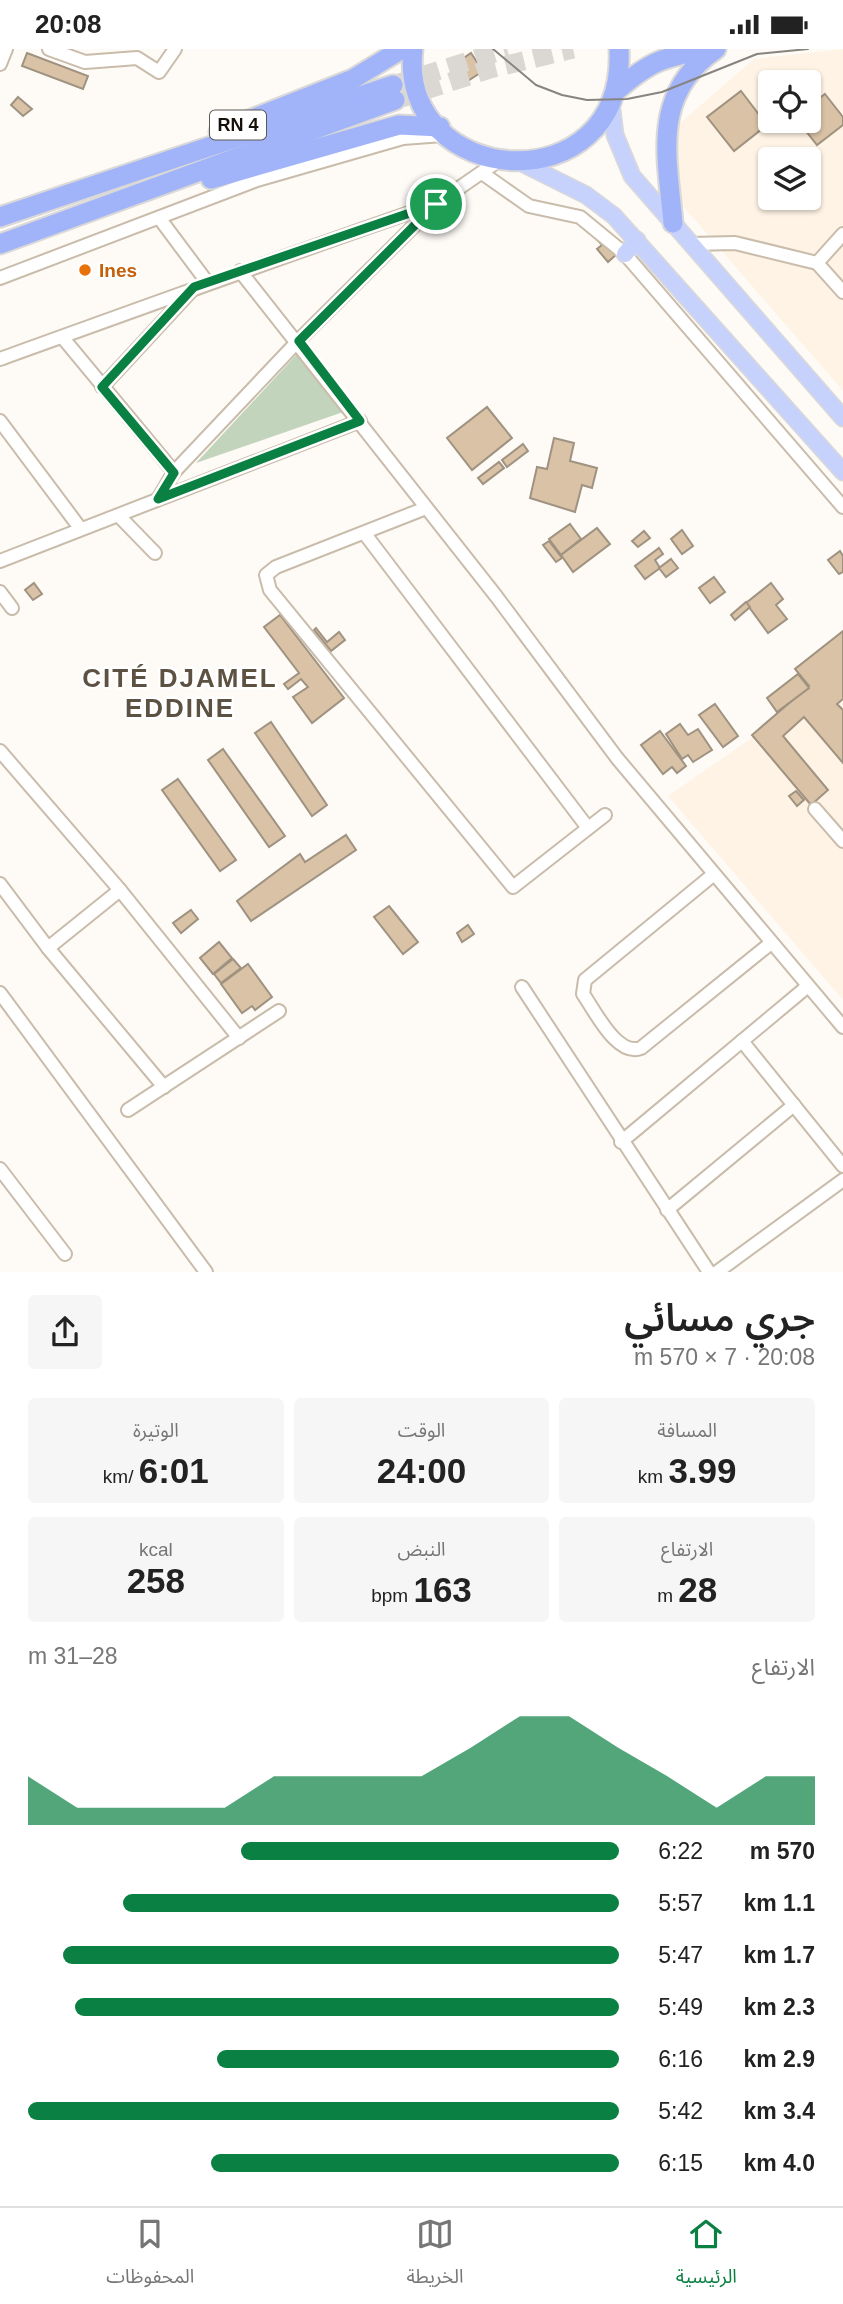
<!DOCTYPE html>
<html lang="ar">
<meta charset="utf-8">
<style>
:root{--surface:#fff;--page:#f6f6f6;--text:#222;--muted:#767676;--line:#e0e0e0;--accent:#0b8043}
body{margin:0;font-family:Arial,"Noto Sans Arabic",sans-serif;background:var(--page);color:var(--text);direction:rtl;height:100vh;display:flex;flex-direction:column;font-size:26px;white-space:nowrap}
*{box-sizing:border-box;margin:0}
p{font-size:23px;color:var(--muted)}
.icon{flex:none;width:38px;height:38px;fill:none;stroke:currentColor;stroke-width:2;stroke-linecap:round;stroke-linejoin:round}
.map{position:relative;height:1223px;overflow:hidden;direction:ltr}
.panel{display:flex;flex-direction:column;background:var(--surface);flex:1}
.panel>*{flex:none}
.buttons{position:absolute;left:758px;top:21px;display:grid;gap:14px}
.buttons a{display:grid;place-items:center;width:63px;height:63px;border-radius:7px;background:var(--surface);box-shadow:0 2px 5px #0004;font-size:35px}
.pin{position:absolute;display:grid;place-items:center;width:60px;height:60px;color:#fff;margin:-30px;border:4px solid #fff;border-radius:50%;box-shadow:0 2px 7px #0007}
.round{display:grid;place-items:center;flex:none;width:74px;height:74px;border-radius:7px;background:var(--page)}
.summary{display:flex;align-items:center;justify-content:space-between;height:119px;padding:0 28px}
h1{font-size:38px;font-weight:600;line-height:52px}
.stats{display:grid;grid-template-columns:repeat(3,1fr);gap:10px;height:119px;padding:7px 28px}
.stats div{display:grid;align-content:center;border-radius:7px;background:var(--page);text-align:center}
.stats b{font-size:35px;font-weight:600}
.stats small{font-size:19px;font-weight:400}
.stats p{font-size:19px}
.chart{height:196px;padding:14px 28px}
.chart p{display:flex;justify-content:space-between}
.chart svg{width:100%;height:126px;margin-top:7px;fill:var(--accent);opacity:.7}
ul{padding:0 28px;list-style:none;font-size:23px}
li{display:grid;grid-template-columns:112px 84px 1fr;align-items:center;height:52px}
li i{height:18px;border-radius:9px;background:var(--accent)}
.status{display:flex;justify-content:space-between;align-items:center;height:49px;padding:0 35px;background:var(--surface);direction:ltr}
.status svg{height:19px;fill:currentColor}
.dock{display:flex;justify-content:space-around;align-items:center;height:98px;border-top:2px solid var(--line);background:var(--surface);font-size:19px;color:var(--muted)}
.dock a{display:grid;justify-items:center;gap:4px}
.dock .selected{color:var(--accent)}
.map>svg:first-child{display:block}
.built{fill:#fef3e4;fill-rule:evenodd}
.green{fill:#c3d4bc}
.building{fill:#d9c2a5;stroke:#9f9281;stroke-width:2}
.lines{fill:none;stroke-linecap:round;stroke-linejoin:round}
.highway-tunnel{stroke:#dbd8d3;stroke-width:19;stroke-dasharray:19 10;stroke-linecap:butt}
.minor-casing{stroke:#c9bcaa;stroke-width:16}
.major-casing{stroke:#dad9d8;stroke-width:19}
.highway-casing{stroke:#dad9d8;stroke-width:23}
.minor{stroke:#fff;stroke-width:12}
.major{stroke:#c7d2fc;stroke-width:16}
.highway{stroke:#a1b4fa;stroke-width:19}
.tram{stroke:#87837e;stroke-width:2}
.route-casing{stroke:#fff;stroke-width:14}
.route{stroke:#0b8043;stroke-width:9}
.food-dot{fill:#e8710a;stroke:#fff;stroke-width:2.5}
.labels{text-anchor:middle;stroke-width:5;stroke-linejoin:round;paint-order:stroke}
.shield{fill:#fff;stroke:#5b5854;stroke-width:2}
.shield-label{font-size:18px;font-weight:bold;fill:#15100a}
.food-label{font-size:19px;font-weight:bold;fill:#c56008;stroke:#fff;text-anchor:start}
.district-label{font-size:26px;font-weight:bold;letter-spacing:2px;fill:#5d5142;stroke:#fff}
</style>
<div class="status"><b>20:08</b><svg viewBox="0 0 49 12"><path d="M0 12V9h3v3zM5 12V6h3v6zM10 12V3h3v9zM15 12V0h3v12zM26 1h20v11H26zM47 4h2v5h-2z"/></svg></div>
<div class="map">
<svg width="843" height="1223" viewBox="0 0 843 1223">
<rect width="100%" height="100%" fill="#fefbf7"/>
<g class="built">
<path d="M843,0V342L675,148L672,81L754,10ZM770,33H808V72H770ZM770,110H808V149H770Z"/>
<polygon points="843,626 843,951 668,747"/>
</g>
<polygon class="green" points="297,305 346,362 196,414"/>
<g class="building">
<polygon points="27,4 88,27 83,40 22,17"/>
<polygon points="471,4 483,22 468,32 455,15"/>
<polygon points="741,42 767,76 734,102 707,68"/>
<polygon points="825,45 843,68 843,76 817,96 798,72 808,72 808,58"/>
<polygon points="18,48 32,60 23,67 11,56"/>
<polygon points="594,187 619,203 608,213 597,200 602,196"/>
<polygon points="487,358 512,389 472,421 447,389"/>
<polygon points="554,389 574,394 570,412 597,419 592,439 582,436 575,463 530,449 537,418 547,420"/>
<polygon points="523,395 528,402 507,418 502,411"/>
<polygon points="499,413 504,419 483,435 478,429"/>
<polygon points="570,475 581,490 561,506 549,490"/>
<polygon points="597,479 610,495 573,523 561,506"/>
<polygon points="682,481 693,497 682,505 671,490"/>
<polygon points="644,482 650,489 638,498 632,492"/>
<polygon points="549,492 562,509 556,513 543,496"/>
<polygon points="659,499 663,505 655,511 660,519 645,530 635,517"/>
<polygon points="840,502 843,507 843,523 839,525 828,511"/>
<polygon points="671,510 678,519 666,528 659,519"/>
<polygon points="714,528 725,543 710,554 699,539"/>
<polygon points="34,534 42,545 33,551 25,541"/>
<polygon points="771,534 783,550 776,556 787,570 768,584 746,554"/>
<polygon points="746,553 750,558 735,571 731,566"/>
<polygon points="280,566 344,649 312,674 293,648 308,638 301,630 288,640 284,635 299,624 264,578"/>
<polygon points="316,579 327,593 339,583 345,591 331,602 314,581"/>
<polygon points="843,582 843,650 837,655 843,661 843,714 804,668 783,687 828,741 811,756 752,686 809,637 795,620"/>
<polygon points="798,625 809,639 777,663 767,649"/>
<polygon points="715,655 738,687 723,698 699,666"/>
<polygon points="271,673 327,756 312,767 255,684"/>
<polygon points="680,675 688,686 698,680 712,701 693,713 688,706 682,710 666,685"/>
<polygon points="660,682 686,717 677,724 672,718 663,725 641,696"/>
<polygon points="223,700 285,787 269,798 208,711"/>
<polygon points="178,730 236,811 220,822 162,741"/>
<polygon points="796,742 804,751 797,757 789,747"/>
<polygon points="346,786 356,801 251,872 237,852 300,805 305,813"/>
<polygon points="389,857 418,893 403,905 374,868"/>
<polygon points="191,861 198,870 181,884 173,874"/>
<polygon points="468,876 474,885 462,893 457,884"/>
<polygon points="219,893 232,909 213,925 200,909"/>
<polygon points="233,910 241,919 221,934 214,925"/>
<polygon points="248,915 272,948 255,961 252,957 242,964 221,935"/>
</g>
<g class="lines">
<g class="highway-tunnel">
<polyline points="393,36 507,0"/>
<polyline points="395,51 490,20 573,0"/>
</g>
<defs>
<g id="minor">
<polyline points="49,0 85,13 137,9 159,23 175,0"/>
<polyline points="0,15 6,0"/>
<polyline points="482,124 529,157 580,168 625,205 843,458"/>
<polyline points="160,170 207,233"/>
<polyline points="691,195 735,194 817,214 843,243"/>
<polyline points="817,214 843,185"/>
<polyline points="240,222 496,547 617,709 843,978"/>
<polyline points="0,229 257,131 403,89 443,86"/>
<polyline points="63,289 174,423"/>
<path d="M0,310C144,258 287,206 432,156"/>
<polyline points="102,338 192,241"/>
<polyline points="0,372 80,479"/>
<polyline points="158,450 174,423 298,292 436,155 498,112"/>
<polyline points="426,459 276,518 266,526 270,541 513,838 605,766"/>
<polyline points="119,467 155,504"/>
<polyline points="365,485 588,779"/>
<polyline points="0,512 360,372"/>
<polyline points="0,543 12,559"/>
<polyline points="0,702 120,841 239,989"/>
<polyline points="815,760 843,792"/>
<path d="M714,825L585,931L583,945C595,962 617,1008 641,999L771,894"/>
<polyline points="0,835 48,899 164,1038"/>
<polyline points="48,899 120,841"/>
<polyline points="522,938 709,1223"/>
<polyline points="0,944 206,1223"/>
<polyline points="742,992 843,1117"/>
<polyline points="128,1061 279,962"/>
<polyline points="621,1093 808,937"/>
<polyline points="0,1120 65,1205"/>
<polyline points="667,1161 794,1056"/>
<polyline points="717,1223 843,1131"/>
</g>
<g id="major">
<polyline points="611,53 615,86 632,127 843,369"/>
<polyline points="520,113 586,146 614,167 843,423"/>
<polyline points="625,205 637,191"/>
</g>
<g id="highway">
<path d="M413,0C397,140 627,158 619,0"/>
<path d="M615,43C652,10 664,8 713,0"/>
<polyline points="219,83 353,30 402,0"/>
<polyline points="211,130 399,76 440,78"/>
<polyline points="0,168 393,36"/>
<path d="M673,174C667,106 651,45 716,0"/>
<polyline points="0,195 395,51"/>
</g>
</defs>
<use href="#minor" class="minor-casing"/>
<use href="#major" class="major-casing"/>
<use href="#highway" class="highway-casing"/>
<use href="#minor" class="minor"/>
<use href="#major" class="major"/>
<use href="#highway" class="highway"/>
<polyline class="tram" points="493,0 536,36 562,46 587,51 627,50 662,43 757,5 808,0"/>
</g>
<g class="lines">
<defs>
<polygon id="route" points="436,155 299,292 360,372 158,450 174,424 102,338 194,238"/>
</defs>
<use href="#route" class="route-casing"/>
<use href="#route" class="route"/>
</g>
<circle class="food-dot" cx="85" cy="221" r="7"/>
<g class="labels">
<rect class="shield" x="210" y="61.5" width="56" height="29" rx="5"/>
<g class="shield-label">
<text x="238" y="82">RN 4</text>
</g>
<g class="food-label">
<text x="99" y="228">Ines</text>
</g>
<g class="district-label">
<text x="180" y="638">CITÉ DJAMEL<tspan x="180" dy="30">EDDINE</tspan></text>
</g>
</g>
</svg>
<div class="buttons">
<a><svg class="icon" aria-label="locate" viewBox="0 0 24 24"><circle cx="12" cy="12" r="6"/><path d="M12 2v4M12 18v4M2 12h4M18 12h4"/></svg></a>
<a><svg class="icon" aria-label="layers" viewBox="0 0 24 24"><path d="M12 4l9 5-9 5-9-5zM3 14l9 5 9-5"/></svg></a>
</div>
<div class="pin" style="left:436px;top:155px;background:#1e9e55"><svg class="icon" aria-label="arrive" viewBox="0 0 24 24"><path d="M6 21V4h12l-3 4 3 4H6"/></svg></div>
</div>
<section class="panel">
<div class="summary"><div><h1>جري مسائي</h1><p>20:08 · 7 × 570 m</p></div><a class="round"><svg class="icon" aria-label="share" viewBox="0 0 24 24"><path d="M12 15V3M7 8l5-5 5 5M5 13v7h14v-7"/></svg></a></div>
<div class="stats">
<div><p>المسافة</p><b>3.99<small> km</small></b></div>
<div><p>الوقت</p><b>24:00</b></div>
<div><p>الوتيرة</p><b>6:01<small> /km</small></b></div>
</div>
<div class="stats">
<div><p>الارتفاع</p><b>28<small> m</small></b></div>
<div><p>النبض</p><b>163<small> bpm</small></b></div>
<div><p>kcal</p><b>258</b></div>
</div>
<div class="chart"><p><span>الارتفاع</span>28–31 m</p>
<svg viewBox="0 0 160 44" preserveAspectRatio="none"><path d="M0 44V27L10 38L20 38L30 38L40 38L50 27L60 27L70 27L80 27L90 17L100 6L110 6L120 17L130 27L140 38L150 27L160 27V44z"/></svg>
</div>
<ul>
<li><b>570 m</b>6:22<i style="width:64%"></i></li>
<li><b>1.1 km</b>5:57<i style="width:84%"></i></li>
<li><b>1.7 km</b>5:47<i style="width:94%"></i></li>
<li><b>2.3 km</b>5:49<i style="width:92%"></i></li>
<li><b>2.9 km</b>6:16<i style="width:68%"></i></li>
<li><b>3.4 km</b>5:42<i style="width:100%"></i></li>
<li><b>4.0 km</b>6:15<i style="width:69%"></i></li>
</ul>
</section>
<nav class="dock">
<a class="selected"><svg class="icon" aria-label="home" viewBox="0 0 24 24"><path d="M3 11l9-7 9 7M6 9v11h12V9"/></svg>الرئيسية</a>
<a><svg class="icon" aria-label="map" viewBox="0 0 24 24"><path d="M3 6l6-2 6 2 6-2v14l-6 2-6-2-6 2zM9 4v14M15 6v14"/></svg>الخريطة</a>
<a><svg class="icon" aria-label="saved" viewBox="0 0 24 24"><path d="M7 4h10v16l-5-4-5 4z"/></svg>المحفوظات</a>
</nav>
